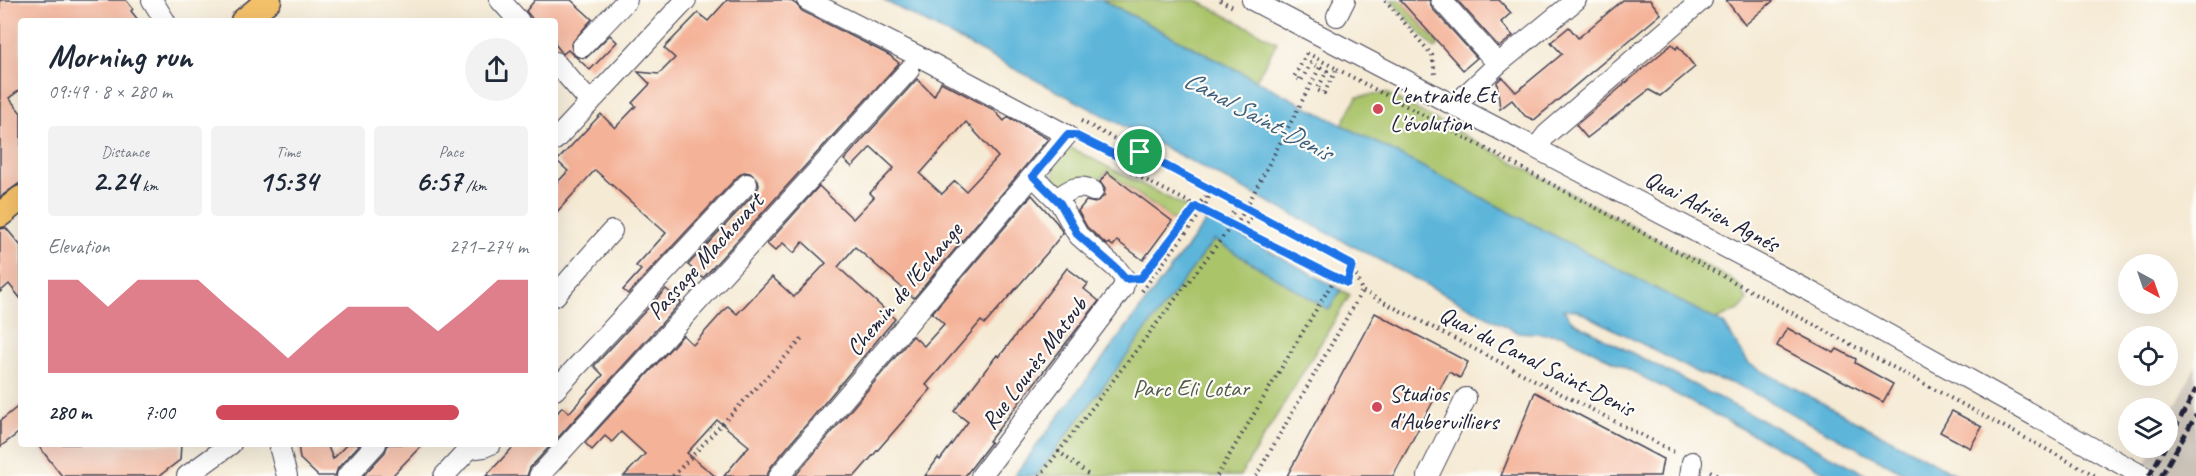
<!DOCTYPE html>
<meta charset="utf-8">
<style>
:root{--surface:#fff;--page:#f2f2f3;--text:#1f2937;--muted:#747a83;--accent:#d1495b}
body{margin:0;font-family:Caveat,sans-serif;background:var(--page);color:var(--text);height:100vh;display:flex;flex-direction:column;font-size:22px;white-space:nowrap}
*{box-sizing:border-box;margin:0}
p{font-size:20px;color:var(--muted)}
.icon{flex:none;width:33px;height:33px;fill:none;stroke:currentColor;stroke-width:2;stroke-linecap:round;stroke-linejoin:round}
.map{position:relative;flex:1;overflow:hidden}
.details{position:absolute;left:18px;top:18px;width:540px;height:429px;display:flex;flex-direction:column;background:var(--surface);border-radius:6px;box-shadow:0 6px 24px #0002}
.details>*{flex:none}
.needle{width:39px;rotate:140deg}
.buttons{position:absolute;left:2118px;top:254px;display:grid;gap:12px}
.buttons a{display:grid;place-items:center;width:60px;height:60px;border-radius:50%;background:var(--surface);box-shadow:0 6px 24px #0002;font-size:30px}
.pin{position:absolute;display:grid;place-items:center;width:51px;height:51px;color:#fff;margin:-26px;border:3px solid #fff;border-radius:50%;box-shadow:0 2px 6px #0007}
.round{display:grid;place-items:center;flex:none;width:63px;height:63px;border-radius:32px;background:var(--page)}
.head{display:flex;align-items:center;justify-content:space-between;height:102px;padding:0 30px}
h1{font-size:33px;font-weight:700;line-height:45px}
.figures{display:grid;grid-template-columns:repeat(3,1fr);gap:9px;height:102px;padding:6px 30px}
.figures div{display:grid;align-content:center;border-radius:6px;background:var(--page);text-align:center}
.figures b{font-size:30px;font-weight:700}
.figures small{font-size:16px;font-weight:400}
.figures p{font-size:16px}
.chart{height:168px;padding:12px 30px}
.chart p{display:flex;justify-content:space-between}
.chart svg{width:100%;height:108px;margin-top:6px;fill:var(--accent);opacity:.7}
ul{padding:0 30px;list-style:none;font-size:20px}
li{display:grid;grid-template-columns:96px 72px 1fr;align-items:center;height:45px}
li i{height:15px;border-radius:8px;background:var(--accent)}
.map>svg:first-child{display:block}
.industrial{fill:#cbc3b8}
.green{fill:#aac46a;stroke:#667352;stroke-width:1.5}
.water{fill:#5db6da;stroke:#406c8a;stroke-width:1.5}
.building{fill:#f4b298;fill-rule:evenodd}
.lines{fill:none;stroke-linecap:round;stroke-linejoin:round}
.minor-casing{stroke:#424052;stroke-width:22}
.major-casing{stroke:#424052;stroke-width:27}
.path{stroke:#424052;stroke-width:4;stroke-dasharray:1.5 4.5;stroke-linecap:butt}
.minor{stroke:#fff;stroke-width:20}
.major{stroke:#f4c16a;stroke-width:24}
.rail{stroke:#22223b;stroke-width:4.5;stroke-dasharray:9 4.5;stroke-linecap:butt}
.path-bridge{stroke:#424052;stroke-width:4;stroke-dasharray:1.5 4.5;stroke-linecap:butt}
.route-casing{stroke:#fff;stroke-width:12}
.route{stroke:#1a73e8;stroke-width:8}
.poi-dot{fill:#d1495b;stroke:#fdfcf7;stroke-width:2}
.labels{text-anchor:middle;stroke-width:4.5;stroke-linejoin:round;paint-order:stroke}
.poi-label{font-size:24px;fill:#22223b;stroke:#fdfcf7;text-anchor:start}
.street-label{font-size:24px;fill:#22223b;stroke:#fdfcf7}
.park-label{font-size:24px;fill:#525b4b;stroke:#fdfcf7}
.water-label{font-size:26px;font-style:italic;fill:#3a5d7b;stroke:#fdfcf7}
</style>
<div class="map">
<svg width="2196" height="476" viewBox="0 0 2196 476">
<rect width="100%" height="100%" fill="#fdfcf7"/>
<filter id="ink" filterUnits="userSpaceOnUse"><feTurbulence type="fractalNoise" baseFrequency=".0167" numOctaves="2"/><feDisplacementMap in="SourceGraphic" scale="12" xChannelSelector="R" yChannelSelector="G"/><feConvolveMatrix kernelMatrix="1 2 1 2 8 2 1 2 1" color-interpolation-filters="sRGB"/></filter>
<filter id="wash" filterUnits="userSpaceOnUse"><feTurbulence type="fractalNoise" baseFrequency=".008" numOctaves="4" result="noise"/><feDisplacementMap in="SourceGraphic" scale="24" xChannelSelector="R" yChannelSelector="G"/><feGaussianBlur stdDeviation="1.35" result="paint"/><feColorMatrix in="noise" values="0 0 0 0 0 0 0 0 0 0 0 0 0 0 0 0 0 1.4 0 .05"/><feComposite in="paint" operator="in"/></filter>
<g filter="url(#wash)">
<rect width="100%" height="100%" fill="#f5ead4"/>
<polygon class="industrial" points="2196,365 2196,476 2139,476 2154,447 2168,447 2168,420"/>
<g class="green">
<polygon points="1102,0 1196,0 1277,42 1256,80"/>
<polygon points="1391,0 1400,0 1439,45 1435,49"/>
<polygon points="1386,93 1734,281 1742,288 1747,301 1739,310 1716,320 1342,125 1357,97"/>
<polygon points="1069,147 1190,209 1178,224 1107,171 1095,186 1062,188 1054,179 1054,165"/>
<polygon points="1209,218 1350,295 1240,476 1014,476"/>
</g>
<g class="water">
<polygon points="883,0 1102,0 1724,324 1749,364 1959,476 1910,476 1740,386 1698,373 1577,310 1563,309 1571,320 1607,340 1870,476 1832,476 1563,335 1517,332"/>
<polygon points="1209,218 1341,290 1329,310 1214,240 1036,476 1014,476"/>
</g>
<g id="blocks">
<g class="building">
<polygon points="0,0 126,0 133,9 131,11 139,21 21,21 21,89 9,98 21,113 21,182 0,197"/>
<polygon points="535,0 571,0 592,19 571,44 573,55 568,50 563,54 555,44 555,21 534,21 526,11"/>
<polygon points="727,0 789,0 796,4 802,11 889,55 899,63 703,278 688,265 756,192 759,186 758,180 750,173 744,172 738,176 628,294 623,290 641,270 636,266 666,233 595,170 555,214 555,185 568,171 557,161 601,114 615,128 636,106 632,103 650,84 638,72 659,74 675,58 664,48 698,13 708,21"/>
<polygon points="1400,0 1429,0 1432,8 1477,58 1463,70"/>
<polygon points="1457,0 1499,0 1511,13 1501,22 1513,36 1499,47"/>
<polygon points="1623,0 1650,0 1661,14 1534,120 1525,116 1512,100 1500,109 1497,82 1502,77 1516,92 1562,54 1551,42 1569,27 1578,38"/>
<polygon points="1726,0 1774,0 1745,25"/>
<polygon points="610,35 617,42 590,70 575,56 586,58"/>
<polygon points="1672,44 1676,49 1678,46 1695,67 1660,96 1649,90 1587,138 1576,125"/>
<path d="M917,79L934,96L941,82L994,110L1004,121L1008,117L1048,139L914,298L855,247L838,267L895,319L770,468L767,476H724L749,446L717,420L687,453L715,476H624L645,454L621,432L612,442L605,436L592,450L585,443L683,335L693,345L728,306L737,314L772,277L794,297L826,263L803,242L794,253L783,243L775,251L767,244L819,186L853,219L874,197L870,193L894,168L871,147L852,167L844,160ZM966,122L998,157L966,191L955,181L942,194L920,174Z"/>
<polygon points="1107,172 1172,221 1143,260 1117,241 1113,246 1109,243 1107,245 1087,227 1078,211 1086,201 1095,203 1104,196 1105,189 1100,182"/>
<polygon points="1032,195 1057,223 1063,233 1047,253 985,324 981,321 926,385 931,389 855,476 795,476 913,336 924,346 944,324 932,313"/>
<polygon points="6,228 21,246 21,299 9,284 0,292 0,229"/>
<polygon points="1067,268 1088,284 1084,289 1099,301 989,441 991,442 965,476 925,476 938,458 940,460 968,422 954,411 997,355 999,357"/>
<polygon points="666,289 681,302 555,441 555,416 562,407 569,413 603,375 594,366"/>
<polygon points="1375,313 1468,362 1460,378 1449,372 1393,476 1287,476"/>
<polygon points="1787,328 1834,353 1837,349 1856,359 1855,363 1893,384 1883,402 1777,346"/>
<polygon points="1535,392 1663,459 1660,476 1501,476"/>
<polygon points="21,404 21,431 0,447 0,421"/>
<polygon points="1952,411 1982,427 1970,448 1940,432"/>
<polygon points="37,444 181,444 180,460 159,476 62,476"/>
<polygon points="298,444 327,444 333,459 347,444 360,444 338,468 335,476 318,476 300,459"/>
<polygon points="388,444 423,444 392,476 363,476 385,452"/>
<polygon points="516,444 552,444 530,468 527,476 486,476"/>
</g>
</g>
</g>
<g filter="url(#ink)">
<use href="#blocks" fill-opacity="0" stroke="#424052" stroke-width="1.5"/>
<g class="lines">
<defs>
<g id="minor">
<polyline points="152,0 165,21"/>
<polyline points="500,0 519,21"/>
<polyline points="1252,0 1815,294 2143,476"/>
<polyline points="1441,0 1498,64"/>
<polyline points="1337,16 1345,0"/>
<polyline points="582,47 627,0"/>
<polyline points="555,62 590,102"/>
<polyline points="1455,105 1498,64 1576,0"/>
<polyline points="555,140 686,0"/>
<polyline points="1536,148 1547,134 1702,0"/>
<path d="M1057,199C1068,190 1079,183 1093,191"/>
<polyline points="555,296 612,231"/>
<polyline points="555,390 747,184"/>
<polyline points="281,444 280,450 287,476"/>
<polyline points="469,449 484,447 491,444"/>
<polyline points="187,476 231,444"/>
<polyline points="347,476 376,444"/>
<polyline points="444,476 469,449 470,444"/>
<polyline points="539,476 909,70"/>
<polyline points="779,476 1067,135 920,57 807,0"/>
<polyline points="981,476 1123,288 1125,279 1117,269 1078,235 1060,203 1033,176"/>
<polyline points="1428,476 1466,398"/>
<polyline points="1690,476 1692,462"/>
</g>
<g id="major">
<polyline points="243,21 269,0"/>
<polyline points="0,215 21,198"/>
</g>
</defs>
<use href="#minor" class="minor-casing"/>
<use href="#major" class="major-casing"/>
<g class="path">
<polyline points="1220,0 1235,8"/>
<polyline points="1385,0 1432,55 1435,74"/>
<polygon points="1307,53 1337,69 1324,93 1317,90 1327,71 1311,63 1301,81 1294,77"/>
<polyline points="1337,69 2096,476"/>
<polyline points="1081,121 1352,265 1362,291 1676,453"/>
<polyline points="1085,140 1133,164 1140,152"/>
<polyline points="1133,164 1128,171 1347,283 1351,266"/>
<polyline points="1249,202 1320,67"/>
<polyline points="1231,223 1228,221 1238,204"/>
<polyline points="1243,229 1254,213"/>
<polyline points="1142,291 1203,210 1212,190 1196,207 1143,276"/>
<polyline points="1058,451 1090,476"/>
<polyline points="1710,471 1719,476"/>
<polyline points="673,476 804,337"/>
<polyline points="1040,476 1232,225"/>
<polyline points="1217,476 1335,278"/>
<polyline points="1256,476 1362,291"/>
</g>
<use href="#minor" class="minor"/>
<use href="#major" class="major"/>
<g class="rail">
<polyline points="2168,442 2196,389"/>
<polyline points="2149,476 2165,447"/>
<polyline points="2161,476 2196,415"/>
</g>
<polyline class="path-bridge" points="1236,226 1249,202"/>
</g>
</g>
<g class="lines" filter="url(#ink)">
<defs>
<polygon id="route" points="1067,135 1075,135 1133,164 1140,152 1352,265 1347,283 1196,207 1141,278 1125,279 1117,269 1078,235 1060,203 1033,176"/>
</defs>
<use href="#route" class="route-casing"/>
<use href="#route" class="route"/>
</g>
<g class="poi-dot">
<circle cx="1378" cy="109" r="6"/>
<circle cx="1377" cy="407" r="6"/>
</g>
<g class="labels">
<g class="poi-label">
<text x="1390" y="103">L'entraide Et<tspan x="1390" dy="28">L'évolution</tspan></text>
<text x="1389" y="401">Studios<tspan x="1389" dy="28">d'Aubervilliers</tspan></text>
</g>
<g class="street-label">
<text transform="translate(1712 211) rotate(28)" y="8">Quai Adrien Agnés</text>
<text transform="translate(705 256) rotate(-48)" y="8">Passage Machouart</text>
<text transform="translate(904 289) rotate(-50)" y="8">Chemin de l'Echange</text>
<text transform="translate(1537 361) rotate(27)" y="8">Quai du Canal Saint-Denis</text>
<text transform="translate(1034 363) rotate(-53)" y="8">Rue Lounès Matoub</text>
</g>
<g class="park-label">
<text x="1191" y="396">Parc Eli Lotar</text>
</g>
<g class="water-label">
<text transform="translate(1258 115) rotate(28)" y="9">Canal Saint-Denis</text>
</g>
</g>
</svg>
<div class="buttons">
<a><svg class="needle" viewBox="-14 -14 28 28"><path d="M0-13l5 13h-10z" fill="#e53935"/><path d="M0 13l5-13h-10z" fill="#747a83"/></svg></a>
<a><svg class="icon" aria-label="locate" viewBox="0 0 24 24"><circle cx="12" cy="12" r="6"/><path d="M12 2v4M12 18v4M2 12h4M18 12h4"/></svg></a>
<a><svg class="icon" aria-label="layers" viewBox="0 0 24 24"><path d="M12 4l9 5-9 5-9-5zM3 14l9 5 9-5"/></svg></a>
</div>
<div class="pin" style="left:1140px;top:152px;background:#1e9e55"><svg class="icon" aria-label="arrive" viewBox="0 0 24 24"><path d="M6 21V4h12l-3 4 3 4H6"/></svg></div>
<section class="details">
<div class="head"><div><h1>Morning run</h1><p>09:49 · 8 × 280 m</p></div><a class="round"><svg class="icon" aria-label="share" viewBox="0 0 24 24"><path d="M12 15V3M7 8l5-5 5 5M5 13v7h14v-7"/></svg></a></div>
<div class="figures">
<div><p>Distance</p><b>2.24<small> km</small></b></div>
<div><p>Time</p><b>15:34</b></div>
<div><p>Pace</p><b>6:57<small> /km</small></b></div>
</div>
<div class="chart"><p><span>Elevation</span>271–274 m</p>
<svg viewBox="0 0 160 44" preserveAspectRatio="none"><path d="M0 44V6L10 6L20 17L30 6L40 6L50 6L60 17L70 27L80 38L90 27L100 17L110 17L120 17L130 27L140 17L150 6L160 6V44z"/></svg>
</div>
<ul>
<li><b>280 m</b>7:00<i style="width:78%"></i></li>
</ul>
</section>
</div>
